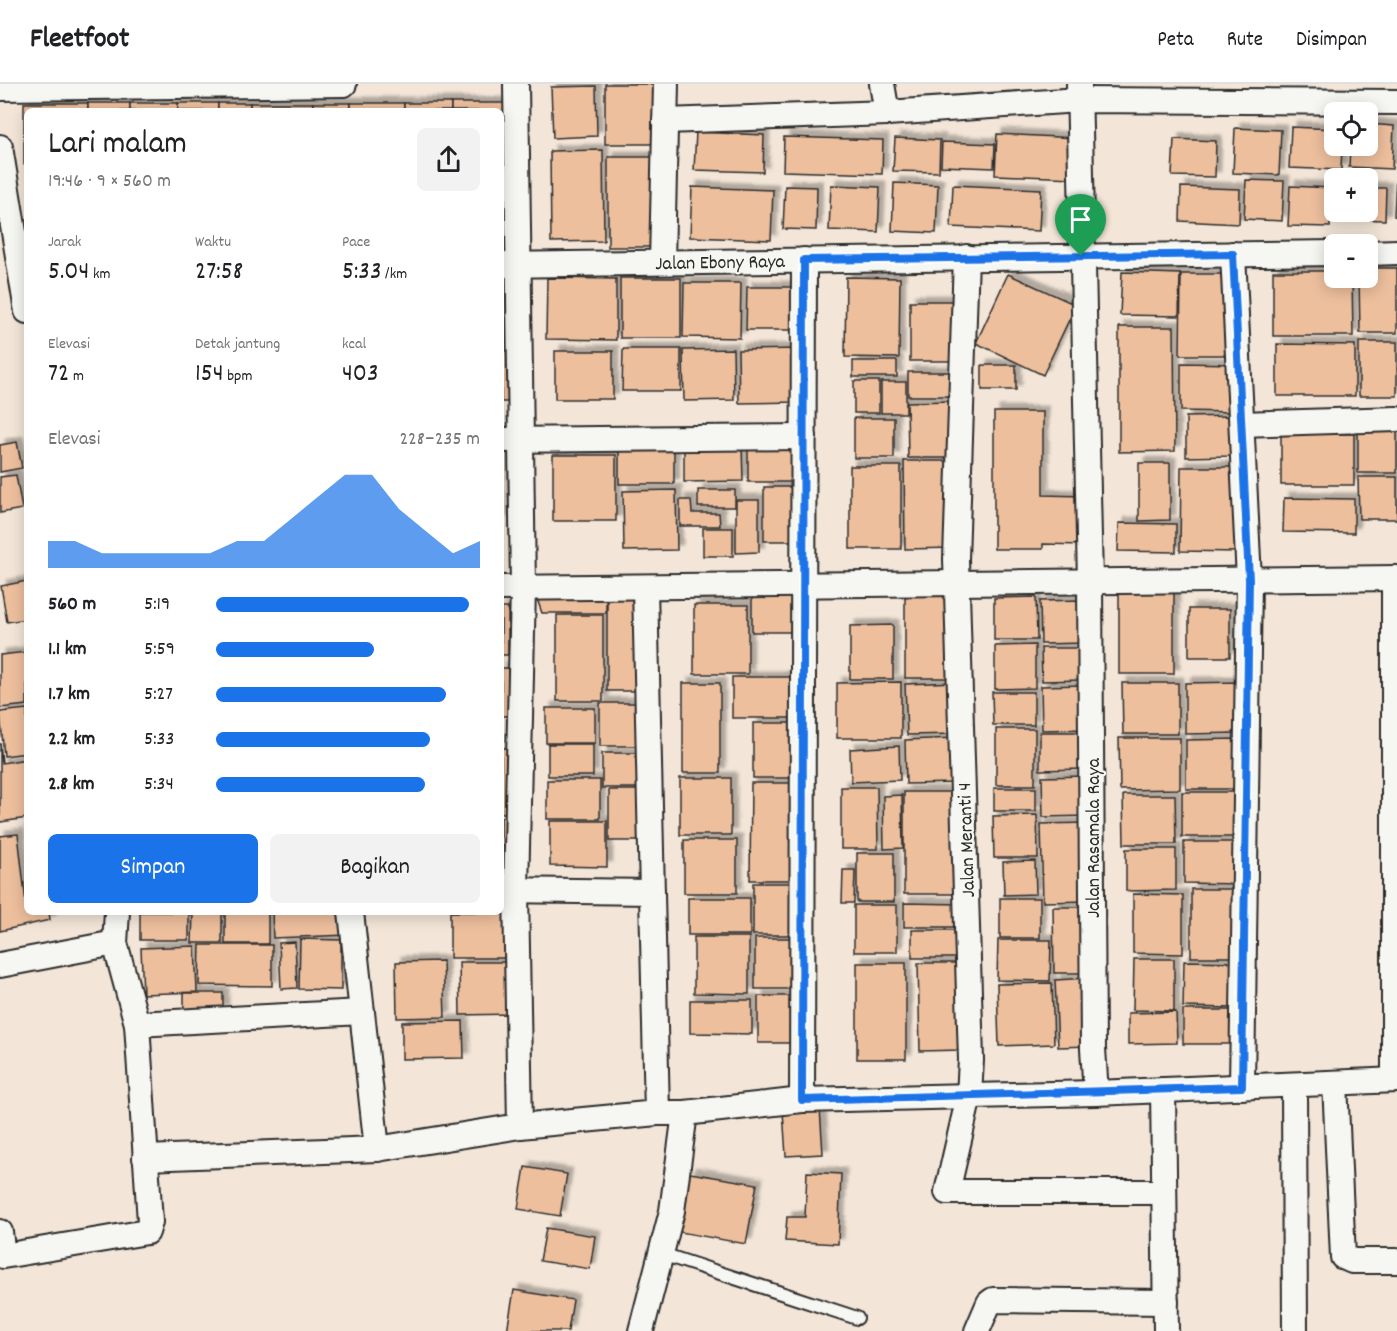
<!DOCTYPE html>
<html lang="id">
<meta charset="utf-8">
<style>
:root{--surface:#fff;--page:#f2f2f2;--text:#202124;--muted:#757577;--line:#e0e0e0;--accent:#1a73e8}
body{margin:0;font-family:Dekko,sans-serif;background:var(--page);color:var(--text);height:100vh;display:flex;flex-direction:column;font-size:22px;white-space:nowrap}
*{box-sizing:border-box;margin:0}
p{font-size:20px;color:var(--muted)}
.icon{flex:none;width:33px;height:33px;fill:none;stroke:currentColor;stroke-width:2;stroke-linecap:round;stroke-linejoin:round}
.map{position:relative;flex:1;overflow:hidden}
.side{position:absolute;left:24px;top:24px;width:480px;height:807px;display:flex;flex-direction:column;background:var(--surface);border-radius:9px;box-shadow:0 3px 15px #0003}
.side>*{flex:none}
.buttons{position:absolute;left:1324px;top:18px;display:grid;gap:12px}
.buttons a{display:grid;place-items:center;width:54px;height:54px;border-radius:9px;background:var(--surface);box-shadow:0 3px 15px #0003;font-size:30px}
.pin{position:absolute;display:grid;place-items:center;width:51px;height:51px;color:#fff;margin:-62px -26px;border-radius:50% 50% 50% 0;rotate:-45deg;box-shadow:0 0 6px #0007}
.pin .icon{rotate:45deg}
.round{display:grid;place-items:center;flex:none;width:63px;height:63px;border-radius:9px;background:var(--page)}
.headline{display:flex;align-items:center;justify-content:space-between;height:102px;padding:0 24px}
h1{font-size:33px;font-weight:600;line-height:45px}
.metrics{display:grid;grid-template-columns:repeat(3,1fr);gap:9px;height:102px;padding:6px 24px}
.metrics div{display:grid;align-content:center}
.metrics b{font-size:26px;font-weight:600}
.metrics small{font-size:16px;font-weight:400}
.metrics p{font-size:16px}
.chart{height:168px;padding:12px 24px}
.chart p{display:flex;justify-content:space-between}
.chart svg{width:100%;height:108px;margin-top:6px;fill:var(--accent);opacity:.7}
.primary-button{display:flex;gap:12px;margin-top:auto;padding:12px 24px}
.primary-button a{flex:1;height:69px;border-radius:9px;background:var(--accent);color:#fff;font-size:24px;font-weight:600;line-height:69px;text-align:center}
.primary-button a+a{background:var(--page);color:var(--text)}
ul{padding:0 24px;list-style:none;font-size:20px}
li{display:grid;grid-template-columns:96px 72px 1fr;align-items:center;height:45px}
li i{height:15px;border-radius:8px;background:var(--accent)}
header{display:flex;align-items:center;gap:36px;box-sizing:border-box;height:84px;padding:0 30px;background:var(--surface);border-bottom:2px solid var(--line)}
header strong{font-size:28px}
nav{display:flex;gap:33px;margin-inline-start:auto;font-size:21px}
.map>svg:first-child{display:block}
.building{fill:#edbf9d;stroke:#2b2b2b;stroke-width:1.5;filter:url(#shadow)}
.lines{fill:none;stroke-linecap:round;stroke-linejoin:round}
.lane-casing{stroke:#2b2b2b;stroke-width:16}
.street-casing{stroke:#2b2b2b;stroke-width:28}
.lane{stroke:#f6f6f2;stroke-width:12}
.street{stroke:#f6f6f2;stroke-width:24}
.route-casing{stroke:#fff;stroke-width:12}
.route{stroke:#1a73e8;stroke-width:8}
.labels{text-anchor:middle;stroke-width:4.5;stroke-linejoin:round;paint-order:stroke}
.street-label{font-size:20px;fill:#2b2b2b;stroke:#f6f6f2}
</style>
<header>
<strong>Fleetfoot</strong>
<nav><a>Peta</a><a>Rute</a><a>Disimpan</a></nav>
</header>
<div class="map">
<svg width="1397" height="1247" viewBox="0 0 1397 1247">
<defs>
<filter id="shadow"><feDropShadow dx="5.5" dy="-5.5" stdDeviation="1.5" flood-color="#0004"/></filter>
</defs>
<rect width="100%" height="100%" fill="#f3e6d8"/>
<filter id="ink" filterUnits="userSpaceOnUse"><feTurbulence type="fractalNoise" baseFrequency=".0167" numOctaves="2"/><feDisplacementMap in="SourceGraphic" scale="12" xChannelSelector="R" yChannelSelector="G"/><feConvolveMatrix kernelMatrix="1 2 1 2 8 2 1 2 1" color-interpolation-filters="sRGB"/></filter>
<g filter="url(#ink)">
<g class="building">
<rect x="605" y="0" width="49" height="60"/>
<polygon points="596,2 597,52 553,54 551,3"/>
<polygon points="24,19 88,19 88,27 27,27 27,80 24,80"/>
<rect x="88" y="19" width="42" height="8"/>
<rect x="130" y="19" width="48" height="8"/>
<rect x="178" y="19" width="40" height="8"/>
<rect x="218" y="19" width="32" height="8"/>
<rect x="250" y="19" width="63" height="8"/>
<rect x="313" y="19" width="38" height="8"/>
<rect x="351" y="19" width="53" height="8"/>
<rect x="404" y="19" width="47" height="8"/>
<polygon points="451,19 515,19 515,80 501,80 501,27 451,27"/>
<polygon points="1368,40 1394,42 1392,85 1349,83 1350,62 1368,62"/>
<polygon points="1291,43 1335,45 1335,62 1342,62 1341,86 1289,84"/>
<polygon points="1235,44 1281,46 1279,91 1233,89"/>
<polygon points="696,48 764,51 763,88 694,86"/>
<polygon points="997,50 1078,54 1076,94 995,91"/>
<polygon points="784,53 883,56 882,90 783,87"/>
<polygon points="895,54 940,56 939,88 893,87"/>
<polygon points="1174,55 1216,57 1215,93 1172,92"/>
<polygon points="942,58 995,60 994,84 941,82"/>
<polygon points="603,66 604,157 551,158 550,67"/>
<rect x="608" y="73" width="51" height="90"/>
<polygon points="501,84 512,84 515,147 501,148"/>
<polygon points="1396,92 1397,93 1397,133 1394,132"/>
<polygon points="1246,96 1284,97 1282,137 1244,135"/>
<polygon points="894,99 938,101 936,149 892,147"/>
<polygon points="831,101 880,103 878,148 829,146"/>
<polygon points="953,101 1041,105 1039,147 951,143"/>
<polygon points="785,102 817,103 816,146 783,145"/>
<polygon points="1290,102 1332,104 1330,143 1288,142"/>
<polygon points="692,103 773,106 771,156 690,153"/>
<polygon points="1181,103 1240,105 1239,140 1180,137"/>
<polygon points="1368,104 1386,104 1385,136 1347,135 1348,128 1368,128"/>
<polygon points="1368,184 1397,184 1397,249 1360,249 1359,194 1368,194"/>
<polygon points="1273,187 1335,187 1335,194 1352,194 1353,252 1273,252"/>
<polygon points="1122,188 1180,190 1179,232 1120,231"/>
<polygon points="1008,190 1076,221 1043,291 976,259"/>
<polygon points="1181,190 1232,190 1231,271 1180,271"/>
<polygon points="846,193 900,194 899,274 845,273"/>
<polygon points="547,194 616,195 616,256 546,255"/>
<rect x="620" y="194" width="61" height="60"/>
<polygon points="684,199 741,199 740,254 683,253"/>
<polygon points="747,203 795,203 794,246 746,246"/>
<rect x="501" y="207" width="15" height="51"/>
<polygon points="910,217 953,217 952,277 910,277"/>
<polygon points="1119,243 1174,243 1175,367 1119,368"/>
<rect x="1359" y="258" width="38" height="54"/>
<polygon points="1277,260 1355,261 1355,312 1277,312"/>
<polygon points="623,265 681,265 681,307 622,307"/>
<polygon points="733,265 734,316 684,317 683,266"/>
<polygon points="797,265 797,318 739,319 738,266"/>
<polygon points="501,267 516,267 515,318 501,318"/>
<rect x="555" y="267" width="58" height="48"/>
<rect x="853" y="277" width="44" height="16"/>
<polygon points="1181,279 1236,280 1235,328 1181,327"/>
<rect x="982" y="281" width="34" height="25"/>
<rect x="908" y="288" width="47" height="24"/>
<rect x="854" y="297" width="25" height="32"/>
<rect x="881" y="298" width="25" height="31"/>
<polygon points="952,317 953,374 908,374 907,318"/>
<polygon points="994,328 1043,328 1043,411 1084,412 1083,461 1043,460 1043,465 994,465"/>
<polygon points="1232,332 1232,372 1186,373 1186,333"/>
<rect x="854" y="334" width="40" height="40"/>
<rect x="1358" y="348" width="39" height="41"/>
<rect x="1281" y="350" width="73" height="51"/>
<polygon points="17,358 22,384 0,388 0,361"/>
<rect x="619" y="360" width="55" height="40"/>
<polygon points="684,361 742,361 743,397 684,398"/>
<rect x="748" y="361" width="48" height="37"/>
<rect x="501" y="363" width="1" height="75"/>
<rect x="553" y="371" width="63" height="66"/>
<polygon points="904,377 953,377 954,464 905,465"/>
<polygon points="1139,379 1170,379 1170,436 1139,437"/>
<rect x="850" y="382" width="51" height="83"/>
<polygon points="1181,383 1239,383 1238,468 1180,467"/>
<polygon points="16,391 22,425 0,429 0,393"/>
<polygon points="1358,393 1397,393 1397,435 1359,435"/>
<rect x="764" y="403" width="36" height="54"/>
<polygon points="676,406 677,466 624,467 623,407"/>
<rect x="698" y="406" width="37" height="17"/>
<polygon points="1284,414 1354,415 1354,449 1283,448"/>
<polygon points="680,416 691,416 692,429 719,429 720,442 680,442"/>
<polygon points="736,416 759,416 759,468 736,469"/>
<polygon points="1119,439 1176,440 1176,468 1118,467"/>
<rect x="703" y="444" width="30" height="28"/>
<polygon points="27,497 27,535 7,538 1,502"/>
<rect x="1119" y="508" width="55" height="82"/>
<polygon points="535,509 606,510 606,529 542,529"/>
<rect x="752" y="509" width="48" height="39"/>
<polygon points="955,511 955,594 905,594 905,512"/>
<rect x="607" y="512" width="34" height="95"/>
<polygon points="1036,513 1037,556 994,556 994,514"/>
<polygon points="1082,516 1083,559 1041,560 1040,517"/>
<rect x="694" y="521" width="54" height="69"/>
<rect x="501" y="524" width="7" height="47"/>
<rect x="1189" y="525" width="41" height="48"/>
<rect x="557" y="531" width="46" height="86"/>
<polygon points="893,541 893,595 850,595 850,542"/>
<polygon points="1035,561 1035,604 995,605 995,562"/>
<polygon points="1041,564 1083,564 1083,596 1042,597"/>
<polygon points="27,568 27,621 0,624 0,571"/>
<rect x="501" y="584" width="7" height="48"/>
<rect x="732" y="593" width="70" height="41"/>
<polygon points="901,598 901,654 837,654 837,599"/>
<polygon points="956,598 957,650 907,651 905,600"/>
<polygon points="1240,598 1241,649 1185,650 1185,599"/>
<rect x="683" y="599" width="37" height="90"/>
<polygon points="1122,599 1178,599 1178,650 1123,650"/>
<polygon points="1084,601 1085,645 1042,646 1041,602"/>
<polygon points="992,608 1034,608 1034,641 993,641"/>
<rect x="600" y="619" width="47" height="43"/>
<rect x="546" y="624" width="49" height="35"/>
<polygon points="27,625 27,669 4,672 0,628"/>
<rect x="753" y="639" width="49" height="55"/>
<rect x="996" y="645" width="39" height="56"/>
<polygon points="1040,648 1085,648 1085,685 1040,686"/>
<polygon points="956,654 957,699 906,700 905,656"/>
<polygon points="1119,654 1180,654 1180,705 1120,706"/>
<polygon points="1238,655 1239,705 1186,705 1186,656"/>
<polygon points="0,659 2,679 27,675 27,734 1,738 0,736"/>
<rect x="548" y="660" width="45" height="32"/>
<polygon points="899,662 900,696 851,698 850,665"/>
<rect x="501" y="664" width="8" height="65"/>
<rect x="602" y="669" width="45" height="35"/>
<polygon points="1086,692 1087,732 1043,733 1042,693"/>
<rect x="680" y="694" width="51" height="57"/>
<rect x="547" y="696" width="53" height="39"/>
<polygon points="751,699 800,699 800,796 750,796"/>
<polygon points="841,703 877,703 878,765 841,765"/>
<rect x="994" y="704" width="42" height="23"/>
<rect x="609" y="706" width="38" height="51"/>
<rect x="904" y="708" width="57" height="102"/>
<rect x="1182" y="708" width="56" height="45"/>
<polygon points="902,711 903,764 884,765 883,712"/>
<polygon points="1123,711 1175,711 1176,760 1124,760"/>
<polygon points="1037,731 1038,774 994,774 993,732"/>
<polygon points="501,733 509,733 508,776 501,776"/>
<polygon points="550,737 607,737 607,783 550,782"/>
<polygon points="1087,739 1089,817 1043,818 1041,740"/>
<polygon points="18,750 27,828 49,828 50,836 0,847 0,752"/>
<rect x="684" y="756" width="53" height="53"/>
<polygon points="1184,758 1239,758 1238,800 1184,799"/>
<polygon points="1126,765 1176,765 1176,806 1126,807"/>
<rect x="857" y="769" width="37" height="49"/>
<polygon points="1035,777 1036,810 1004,811 1003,778"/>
<polygon points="843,786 855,786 854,819 842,819"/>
<rect x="753" y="799" width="48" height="52"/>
<rect x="1191" y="805" width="48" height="68"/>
<polygon points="1133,810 1183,811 1183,870 1133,869"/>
<rect x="688" y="814" width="62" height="37"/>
<rect x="1000" y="814" width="40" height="40"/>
<polygon points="501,817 512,817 512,874 450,874 450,828 501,828"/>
<polygon points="904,819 962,820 962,843 904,843"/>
<rect x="854" y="821" width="43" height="47"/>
<polygon points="1053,823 1090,823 1091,889 1054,889"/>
<rect x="140" y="828" width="49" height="28"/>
<polygon points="193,828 222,828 222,859 192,859"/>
<rect x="225" y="828" width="43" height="32"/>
<polygon points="272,828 347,828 348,851 273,854"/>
<rect x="912" y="846" width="48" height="28"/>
<polygon points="694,853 749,853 749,910 694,909"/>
<rect x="755" y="854" width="44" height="51"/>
<polygon points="300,855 341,856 341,906 299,905"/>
<polygon points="998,856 1051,856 1050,897 997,896"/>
<polygon points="295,858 297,904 281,905 279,859"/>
<polygon points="200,861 272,861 272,902 199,901"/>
<polygon points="195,862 197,908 143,910 141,864"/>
<polygon points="1134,875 1174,875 1174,927 1133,926"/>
<polygon points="443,877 445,933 397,934 396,878"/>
<polygon points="1184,877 1236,878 1236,924 1183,923"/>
<polygon points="459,878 513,878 513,930 460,931"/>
<rect x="857" y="879" width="49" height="96"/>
<polygon points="918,879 961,879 962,966 920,967"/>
<polygon points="1088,894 1091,962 1058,963 1055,896"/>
<polygon points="1052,899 1054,960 999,962 997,900"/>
<rect x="184" y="909" width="39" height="17"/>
<rect x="758" y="912" width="43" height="47"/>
<polygon points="690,916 752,916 752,950 690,949"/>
<rect x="1183" y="926" width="49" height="34"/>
<polygon points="1176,928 1177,959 1128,960 1128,929"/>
<polygon points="463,937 464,974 402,975 402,938"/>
<polygon points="820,1024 823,1070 786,1072 783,1027"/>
<polygon points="525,1083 567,1090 560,1132 518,1125"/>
<polygon points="807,1088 841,1090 838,1160 785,1157 787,1133 805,1133"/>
<polygon points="690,1089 757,1100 746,1160 680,1148"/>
<polygon points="546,1144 595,1152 590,1185 540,1177"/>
<polygon points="514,1206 573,1216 568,1247 507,1247"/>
</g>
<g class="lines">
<defs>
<polyline id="lane" points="662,1170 857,1234"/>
<g id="street">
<polyline points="516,0 523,504 516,806 520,1042"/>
<polyline points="882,0 887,29"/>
<polyline points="1079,0 1090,498 1093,965 1096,1009"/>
<polyline points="0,4 344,0"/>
<polyline points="665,37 887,29 1079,16 1397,18"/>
<polyline points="0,63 27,227"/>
<polyline points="1368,169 1397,168"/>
<polyline points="1233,170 1249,496 1242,1003"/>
<polyline points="966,173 956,475 971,976 969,1012 947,1108 1164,1108"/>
<polyline points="662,178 666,0"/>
<polyline points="501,181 1335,169"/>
<polyline points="1242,340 1397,335"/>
<polyline points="501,356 804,353"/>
<polyline points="645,503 657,1029"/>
<polyline points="501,504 1397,494"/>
<polyline points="501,806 652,808"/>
<polyline points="351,828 377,1065"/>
<polyline points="0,881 115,859"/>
<polyline points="137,940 362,928"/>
<polyline points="1394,996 1394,494"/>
<polyline points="1335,999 1343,1173 1352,1177 1397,1177"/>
<polyline points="1294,1001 1295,1247"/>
<polyline points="1163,1006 1166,1247"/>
<polyline points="802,1016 804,176"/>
<polyline points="145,1074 377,1065 520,1042 657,1029 685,1029 802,1016 1096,1009 1397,996"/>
<polyline points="0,1148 3,1172 147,1148 150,1138 137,940 115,859 117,828"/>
<polyline points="641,1247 672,1127 685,1029"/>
<polyline points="977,1247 989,1219 993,1216 1166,1218"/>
</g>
</defs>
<use href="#lane" class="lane-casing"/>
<use href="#street" class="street-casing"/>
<use href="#lane" class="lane"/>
<use href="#street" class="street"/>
</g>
</g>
<g class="lines" filter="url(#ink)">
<defs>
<polygon id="route" points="1233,170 1249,496 1242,1003 802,1016 804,176"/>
</defs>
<use href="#route" class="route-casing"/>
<use href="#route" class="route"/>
</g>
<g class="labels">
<g class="street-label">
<text transform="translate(720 177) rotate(-1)" y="7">Jalan Ebony Raya</text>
<text transform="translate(1092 754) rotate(-90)" y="7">Jalan Rasamala Raya</text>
<text transform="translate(965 756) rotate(-92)" y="7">Jalan Meranti 4</text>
</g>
</g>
</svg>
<div class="buttons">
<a><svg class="icon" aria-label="locate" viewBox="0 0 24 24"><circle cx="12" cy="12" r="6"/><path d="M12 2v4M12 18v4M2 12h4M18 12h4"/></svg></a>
<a>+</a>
<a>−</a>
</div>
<div class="pin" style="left:1081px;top:172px;background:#1e9e55"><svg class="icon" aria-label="arrive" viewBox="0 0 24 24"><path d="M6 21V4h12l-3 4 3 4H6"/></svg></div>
<section class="side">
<div class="headline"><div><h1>Lari malam</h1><p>19:46 · 9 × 560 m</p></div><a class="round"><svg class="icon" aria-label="share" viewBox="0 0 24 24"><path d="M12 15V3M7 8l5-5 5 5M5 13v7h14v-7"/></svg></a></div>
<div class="metrics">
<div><p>Jarak</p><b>5.04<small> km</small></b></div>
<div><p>Waktu</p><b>27:58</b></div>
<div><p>Pace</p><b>5:33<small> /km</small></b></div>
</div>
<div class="metrics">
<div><p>Elevasi</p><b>72<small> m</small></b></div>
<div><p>Detak jantung</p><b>154<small> bpm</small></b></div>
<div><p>kcal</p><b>403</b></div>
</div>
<div class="chart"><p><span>Elevasi</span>228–235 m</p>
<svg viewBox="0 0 160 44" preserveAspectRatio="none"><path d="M0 44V33L10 33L20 38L30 38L40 38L50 38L60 38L70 33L80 33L90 24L100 15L110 6L120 6L130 20L140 29L150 38L160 33V44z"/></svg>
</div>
<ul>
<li><b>560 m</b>5:19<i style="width:96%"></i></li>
<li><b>1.1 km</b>5:59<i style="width:60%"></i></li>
<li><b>1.7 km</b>5:27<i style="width:87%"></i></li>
<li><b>2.2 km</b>5:33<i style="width:81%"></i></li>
<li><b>2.8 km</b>5:34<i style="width:79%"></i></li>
</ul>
<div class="primary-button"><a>Simpan</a><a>Bagikan</a></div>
</section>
</div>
